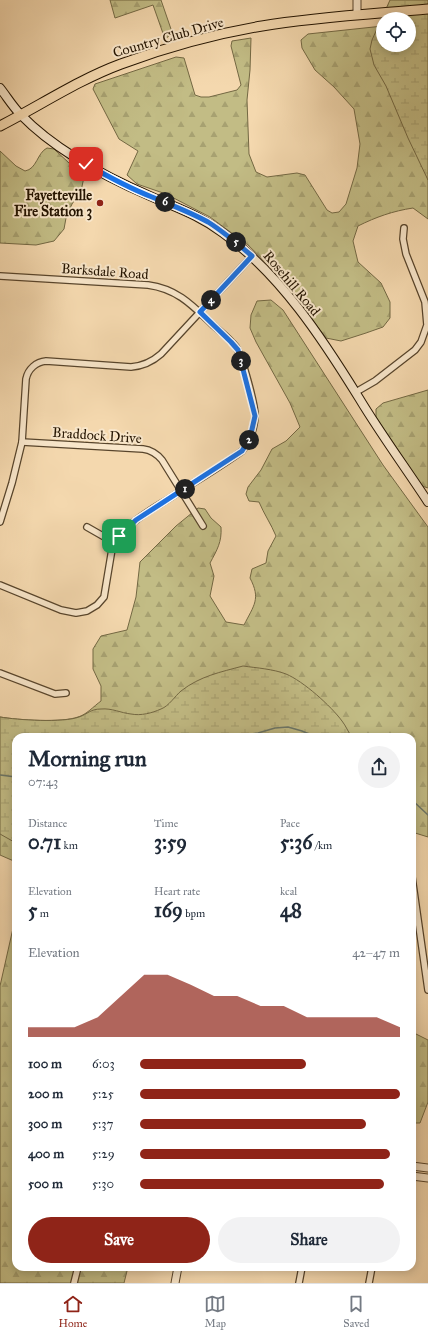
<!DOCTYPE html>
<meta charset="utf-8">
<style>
:root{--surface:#fff;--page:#f2f2f3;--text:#1f2937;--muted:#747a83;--line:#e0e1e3;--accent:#8f2418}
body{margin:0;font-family:"IM FELL Great Primer",serif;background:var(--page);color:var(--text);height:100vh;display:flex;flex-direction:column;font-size:15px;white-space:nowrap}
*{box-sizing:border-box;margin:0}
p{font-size:13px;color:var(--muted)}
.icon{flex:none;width:22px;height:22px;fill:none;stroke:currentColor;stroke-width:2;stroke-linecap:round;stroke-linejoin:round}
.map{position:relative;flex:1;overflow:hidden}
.side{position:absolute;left:12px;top:733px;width:404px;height:538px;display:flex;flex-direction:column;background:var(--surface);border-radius:12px;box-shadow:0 2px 10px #0003}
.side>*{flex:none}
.buttons{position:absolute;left:376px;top:12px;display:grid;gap:8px}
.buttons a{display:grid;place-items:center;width:40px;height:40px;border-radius:50%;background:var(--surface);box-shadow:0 2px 10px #0003;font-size:20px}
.pin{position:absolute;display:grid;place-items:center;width:34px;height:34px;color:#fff;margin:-17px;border-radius:8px;box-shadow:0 2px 6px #0006}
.km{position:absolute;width:20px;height:20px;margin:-10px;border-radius:50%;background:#222;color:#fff;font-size:11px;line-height:20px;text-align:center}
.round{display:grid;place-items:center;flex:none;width:42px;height:42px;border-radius:21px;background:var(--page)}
.overview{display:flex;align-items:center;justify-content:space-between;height:68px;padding:0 16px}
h1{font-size:22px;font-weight:700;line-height:30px}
.stats{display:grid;grid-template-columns:repeat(3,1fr);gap:6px;height:68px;padding:4px 16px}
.stats div{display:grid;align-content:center}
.stats b{font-size:20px;font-weight:700}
.stats small{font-size:11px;font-weight:400}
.stats p{font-size:11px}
.chart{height:112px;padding:8px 16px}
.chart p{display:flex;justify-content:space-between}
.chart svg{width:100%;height:72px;margin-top:4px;fill:var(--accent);opacity:.7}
.primary-button{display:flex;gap:8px;margin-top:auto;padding:8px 16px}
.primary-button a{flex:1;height:46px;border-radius:24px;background:var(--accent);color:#fff;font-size:16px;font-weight:700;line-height:46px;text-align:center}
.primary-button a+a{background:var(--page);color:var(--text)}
ul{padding:0 16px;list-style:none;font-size:13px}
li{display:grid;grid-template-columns:64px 48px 1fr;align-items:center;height:30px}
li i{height:10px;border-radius:5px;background:var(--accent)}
.tab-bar{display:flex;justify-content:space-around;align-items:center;height:56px;border-top:1px solid var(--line);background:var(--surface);font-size:11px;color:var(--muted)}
.tab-bar a{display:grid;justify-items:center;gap:2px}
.tab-bar .selected{color:var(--accent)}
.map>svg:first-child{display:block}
.forest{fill:url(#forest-firs);stroke:#736843}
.wetland{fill:url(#wetland-marsh);stroke:#736843;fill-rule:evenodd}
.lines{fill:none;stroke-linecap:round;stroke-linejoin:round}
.stream{stroke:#6c7769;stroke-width:1.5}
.minor-casing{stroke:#58452c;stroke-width:8}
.tertiary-casing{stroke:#58452c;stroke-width:9}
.secondary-casing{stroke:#241401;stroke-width:10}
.primary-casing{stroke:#241401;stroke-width:11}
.minor{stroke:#f8e6ca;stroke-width:5.5}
.tertiary{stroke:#f8e6ca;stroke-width:7}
.secondary{stroke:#f8e6ca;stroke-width:8}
.primary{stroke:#f4d8ae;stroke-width:9}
.route-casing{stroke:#fff;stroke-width:8}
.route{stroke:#1a73e8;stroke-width:5}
.poi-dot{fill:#8f2418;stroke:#f8e6ca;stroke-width:1.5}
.labels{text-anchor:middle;stroke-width:4;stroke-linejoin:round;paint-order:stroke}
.street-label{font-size:14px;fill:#241401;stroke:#f8e6ca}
.poi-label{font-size:14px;font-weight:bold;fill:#241401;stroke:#f8e6ca;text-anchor:end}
</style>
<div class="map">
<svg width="428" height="1283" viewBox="0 0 428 1283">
<defs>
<pattern id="forest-firs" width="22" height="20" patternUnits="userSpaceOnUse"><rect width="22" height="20" fill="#c2bc85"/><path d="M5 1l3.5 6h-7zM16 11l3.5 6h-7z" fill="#a7a171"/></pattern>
<pattern id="wetland-marsh" width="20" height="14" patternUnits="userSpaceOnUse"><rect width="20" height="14" fill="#c2bc85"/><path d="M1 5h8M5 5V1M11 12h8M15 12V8" fill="none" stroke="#a7a171"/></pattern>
</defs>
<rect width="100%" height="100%" fill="#f4d8ae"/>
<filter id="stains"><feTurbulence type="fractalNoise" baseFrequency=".005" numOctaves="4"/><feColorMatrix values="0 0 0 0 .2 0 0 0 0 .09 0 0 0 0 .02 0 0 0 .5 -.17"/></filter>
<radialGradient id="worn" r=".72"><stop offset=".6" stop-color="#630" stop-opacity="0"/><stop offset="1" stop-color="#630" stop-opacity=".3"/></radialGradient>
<g class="forest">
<polygon points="110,0 161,0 172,32 169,36 165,39 153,5 115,18"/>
<path d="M428,21V219L413,208C393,211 376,217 358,226L353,241L358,262L381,283L390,302V318L383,327L366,333L341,341L326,338L277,273L248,245L210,217L166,194L137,184L127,175L138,151L119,139L93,89L95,84L176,57L184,58L195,95L201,97H209L237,90L241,85L231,46L232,41L251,38L250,70L247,100L249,154L256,172L267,177L297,173L305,175L327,210L332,213L339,212L346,204L357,168L360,144L354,109L334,87L315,70L302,48L301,40L308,34L383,26V45H409Z"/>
<path d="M47,148L54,149L84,177L81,191L72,204L66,218L64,229L54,241L36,245L0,243V151L16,166L25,171C37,169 37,153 47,148Z"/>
<path d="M271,300L283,310L383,465L428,527V837L412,832V737H16V862L0,855V717C18,720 61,723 78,717C86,715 94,706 101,701V686L93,669V649L101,636L127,630L136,597L140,562L176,526L198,508L205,509L211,518L221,527C222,542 217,550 210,563L214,576L210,596L226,622L244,625C254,605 261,599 250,578L252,569L266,563L268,551L276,536C271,524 264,514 259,502L249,501L246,494L248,487L261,470L272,449L286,441L300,427L290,403L256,342L250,328L251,315L257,301Z"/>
<polygon points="428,390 428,488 422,486 376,417 376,409 383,403"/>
<polygon points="16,915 16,1267 128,1267 124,1283 0,1283 0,986"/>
<polygon points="412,1032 428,1040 428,1102 420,1123 412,1123"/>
</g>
<g class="wetland">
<path d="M390,0H428V180L408,138L386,86L374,65L370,49L372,40ZM383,19H409V45H383Z"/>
<path d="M243,666C257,668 273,669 286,674C303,681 331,706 342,721C346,726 348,732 352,737H16V843L0,834V717C18,720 63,723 79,717C88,714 90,709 101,709C112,708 121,713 131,714C141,716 152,713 161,709C169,706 175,696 181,691C200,676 221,672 243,666Z"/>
</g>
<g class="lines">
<g class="stream">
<polyline points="232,737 258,733 275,728 288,727 302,731 316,737"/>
<polyline points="0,775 16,777"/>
<polyline points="412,800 428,815"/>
</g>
<defs>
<g id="minor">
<path d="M0,276L148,285C178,289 193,306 214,326C221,332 230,339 236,347C242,356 256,407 255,417C254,430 250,441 242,451C220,467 196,481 173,496C150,511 124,523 112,549L104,597L97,605L87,611L76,613L61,610L0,585"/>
<polyline points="356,392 375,381 415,350 421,342 427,325 425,302 406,254 403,239 404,228"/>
<path d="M22,442L143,449C151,450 157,454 162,460L203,526"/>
<path d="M0,522L12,483L22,442L26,379C28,369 36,362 46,361L131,367C143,366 152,362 161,354L252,256"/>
<polyline points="87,527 115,543"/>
<polyline points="0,673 55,694 66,693"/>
<polyline points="412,877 428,990"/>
<polyline points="74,1283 78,1267"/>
<polyline points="299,1283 302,1267"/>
<polyline points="369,1283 372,1267"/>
</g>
<g id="tertiary">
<polyline points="357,0 357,15"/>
<polyline points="412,1166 428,1168"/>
<polyline points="412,1176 428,1178"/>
<polyline points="175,1283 178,1267"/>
</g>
<path id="secondary" d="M0,88C7,97 13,107 21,115C54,149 106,177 150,196C177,208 199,215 223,233C280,274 322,338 359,398C380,433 405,467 428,502"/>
<path id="primary" d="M0,126C41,105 78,80 121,64C167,47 214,34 262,26C317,17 373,14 428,9"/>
</defs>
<use href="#minor" class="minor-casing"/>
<use href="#tertiary" class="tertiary-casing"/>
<use href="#secondary" class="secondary-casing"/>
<use href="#primary" class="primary-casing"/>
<use href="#minor" class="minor"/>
<use href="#tertiary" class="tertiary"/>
<use href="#secondary" class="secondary"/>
<use href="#primary" class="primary"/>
</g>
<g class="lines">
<defs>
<path id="route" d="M86,164C107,176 129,188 152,197C171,205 190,212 208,222C224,232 238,244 252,256L200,312L231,342L238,350L255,416L250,438L242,451L136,520L119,536"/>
</defs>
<use href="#route" class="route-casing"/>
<use href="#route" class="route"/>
</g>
<circle class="poi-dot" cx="100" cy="203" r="4"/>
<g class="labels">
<g class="street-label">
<text transform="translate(168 37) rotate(-16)" y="5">Country Club Drive</text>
<text transform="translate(105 271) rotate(4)" y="5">Barksdale Road</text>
<text transform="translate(292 283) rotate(50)" y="5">Rosehill Road</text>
<text transform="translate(97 435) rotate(4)" y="5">Braddock Drive</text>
</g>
<g class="poi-label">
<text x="92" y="200">Fayetteville<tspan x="92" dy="16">Fire Station 3</tspan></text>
</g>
</g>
<rect width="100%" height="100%" filter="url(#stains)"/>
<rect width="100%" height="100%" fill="url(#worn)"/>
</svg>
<div class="buttons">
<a><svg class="icon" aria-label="locate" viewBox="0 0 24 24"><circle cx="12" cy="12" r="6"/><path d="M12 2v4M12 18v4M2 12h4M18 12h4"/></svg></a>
</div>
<div class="pin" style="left:119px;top:536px;background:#1e9e55"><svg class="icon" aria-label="arrive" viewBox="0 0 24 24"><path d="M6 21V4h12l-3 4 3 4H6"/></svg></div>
<div class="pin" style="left:86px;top:164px;background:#d93025"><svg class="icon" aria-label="check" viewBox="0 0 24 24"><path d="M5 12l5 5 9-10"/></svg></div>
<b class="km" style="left:185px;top:489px">1</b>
<b class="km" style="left:249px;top:440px">2</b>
<b class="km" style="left:241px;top:361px">3</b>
<b class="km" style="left:211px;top:300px">4</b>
<b class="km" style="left:236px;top:242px">5</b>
<b class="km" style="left:165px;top:202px">6</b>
<section class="side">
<div class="overview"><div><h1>Morning run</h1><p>07:43</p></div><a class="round"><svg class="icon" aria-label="share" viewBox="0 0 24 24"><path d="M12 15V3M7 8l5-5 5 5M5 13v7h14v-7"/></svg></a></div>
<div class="stats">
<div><p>Distance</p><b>0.71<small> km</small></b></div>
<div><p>Time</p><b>3:59</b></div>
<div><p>Pace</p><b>5:36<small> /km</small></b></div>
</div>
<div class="stats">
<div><p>Elevation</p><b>5<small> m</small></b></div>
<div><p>Heart rate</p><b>169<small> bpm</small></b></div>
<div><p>kcal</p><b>48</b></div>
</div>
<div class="chart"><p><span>Elevation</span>42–47 m</p>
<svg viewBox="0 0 160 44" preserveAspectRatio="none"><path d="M0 44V38L10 38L20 38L30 32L40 19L50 6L60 6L70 12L80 19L90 19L100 25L110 25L120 32L130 32L140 32L150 32L160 38V44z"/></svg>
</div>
<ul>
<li><b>100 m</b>6:03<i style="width:64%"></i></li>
<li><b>200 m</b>5:25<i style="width:100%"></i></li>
<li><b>300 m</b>5:37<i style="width:87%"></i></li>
<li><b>400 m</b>5:29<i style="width:96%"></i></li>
<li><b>500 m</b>5:30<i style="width:94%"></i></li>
</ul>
<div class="primary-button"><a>Save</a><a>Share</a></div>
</section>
</div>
<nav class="tab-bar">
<a class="selected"><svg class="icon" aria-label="home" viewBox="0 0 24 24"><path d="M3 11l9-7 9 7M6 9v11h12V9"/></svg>Home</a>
<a><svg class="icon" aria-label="map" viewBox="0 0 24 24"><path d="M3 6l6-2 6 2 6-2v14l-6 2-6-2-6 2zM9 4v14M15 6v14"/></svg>Map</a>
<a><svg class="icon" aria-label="saved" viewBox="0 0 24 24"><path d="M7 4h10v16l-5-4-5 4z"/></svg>Saved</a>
</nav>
